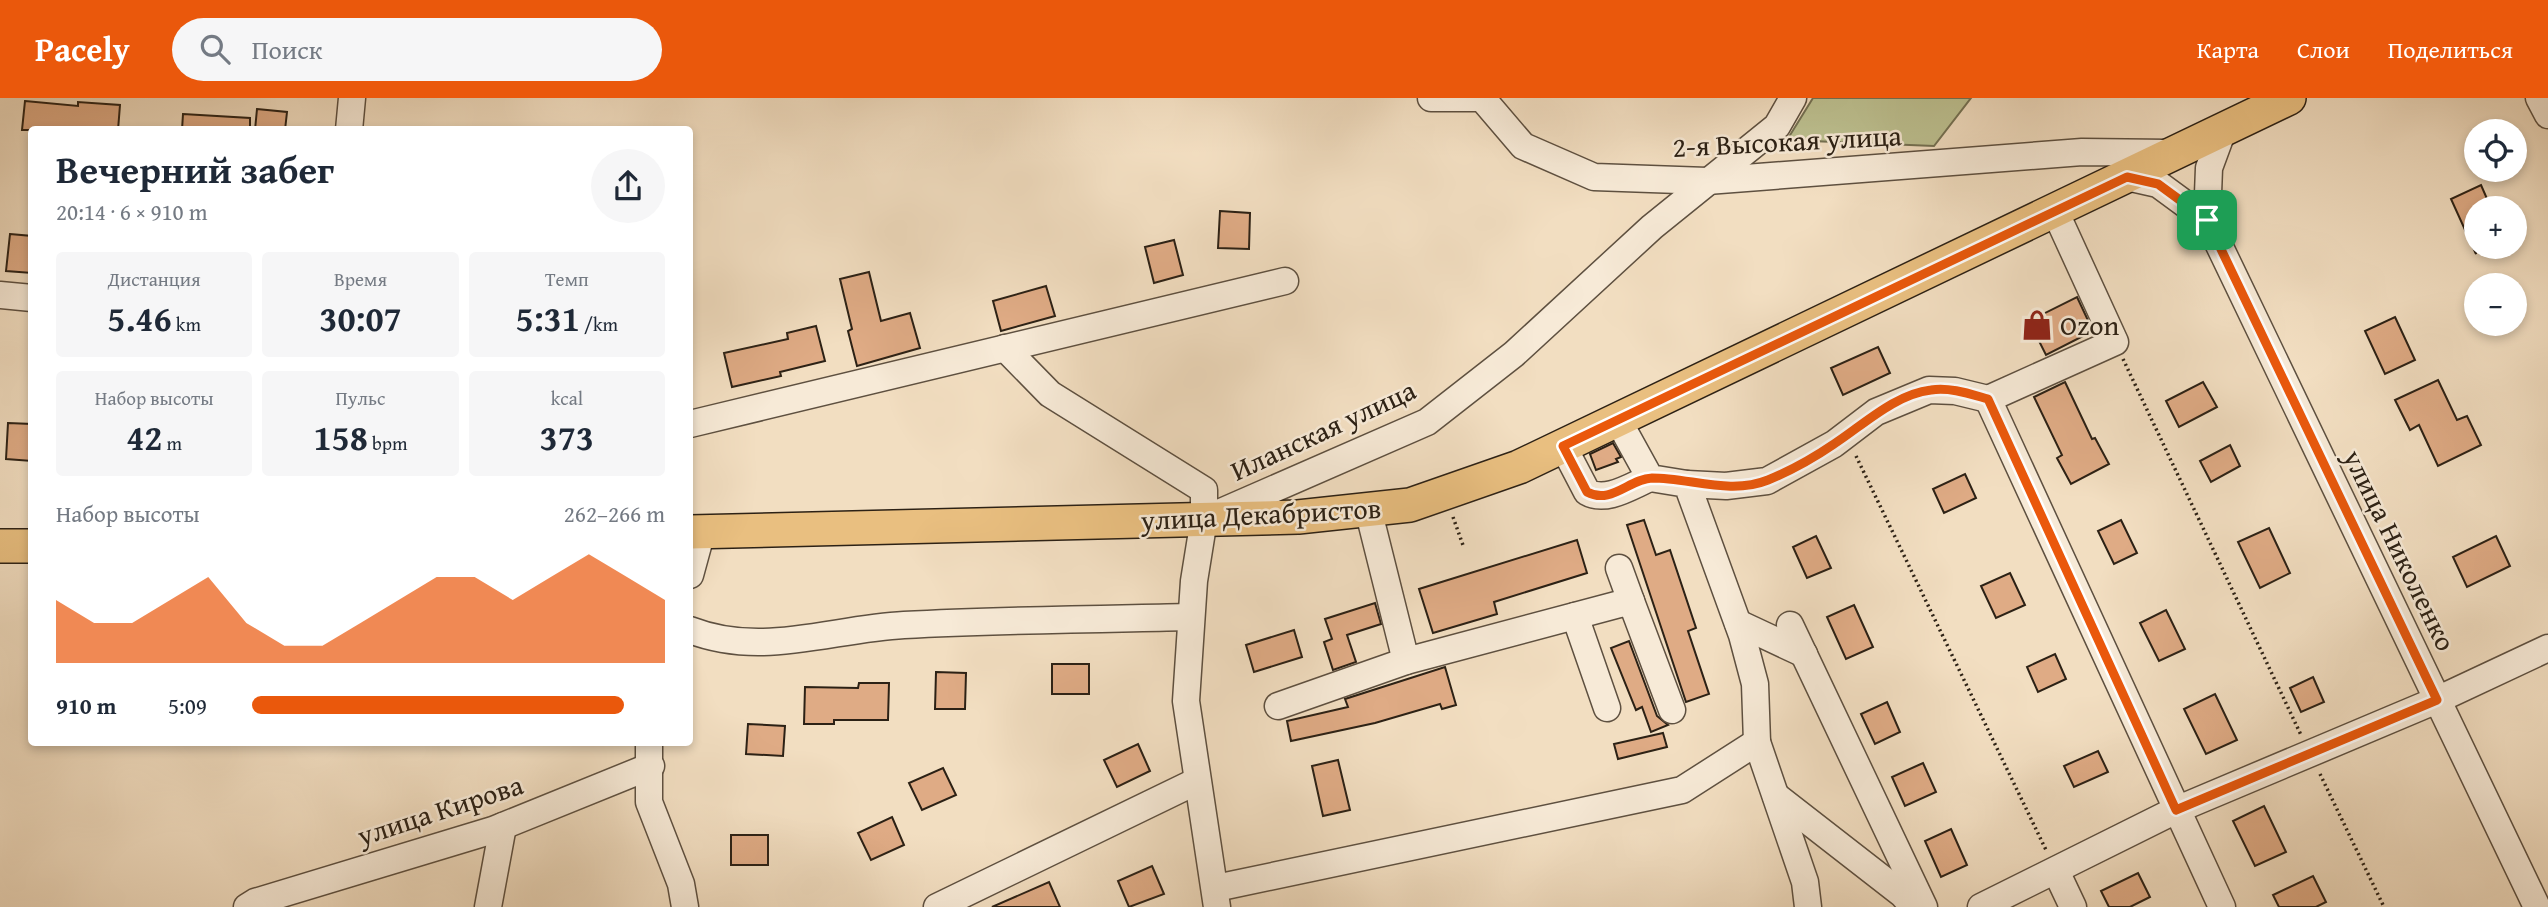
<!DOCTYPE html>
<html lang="ru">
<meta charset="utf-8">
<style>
:root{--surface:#fff;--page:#f6f6f7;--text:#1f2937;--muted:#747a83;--accent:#ea580c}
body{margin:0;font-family:"Gentium Book Plus",serif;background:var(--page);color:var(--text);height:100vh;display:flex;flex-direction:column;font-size:26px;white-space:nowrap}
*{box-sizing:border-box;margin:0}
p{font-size:23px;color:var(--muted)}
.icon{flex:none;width:38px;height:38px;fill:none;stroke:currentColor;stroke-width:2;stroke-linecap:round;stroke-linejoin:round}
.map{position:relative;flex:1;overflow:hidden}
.side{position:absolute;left:28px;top:28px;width:665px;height:620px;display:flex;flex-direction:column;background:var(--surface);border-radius:7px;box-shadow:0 4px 10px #0003}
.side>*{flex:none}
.fabs{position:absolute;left:2464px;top:21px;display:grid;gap:14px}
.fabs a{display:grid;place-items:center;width:63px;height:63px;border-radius:50%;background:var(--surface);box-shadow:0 4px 10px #0003;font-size:35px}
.pin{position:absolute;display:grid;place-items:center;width:60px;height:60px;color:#fff;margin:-30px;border-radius:14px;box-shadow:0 4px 10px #0006}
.round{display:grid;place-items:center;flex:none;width:74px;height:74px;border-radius:37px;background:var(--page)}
.summary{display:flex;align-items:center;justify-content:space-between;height:119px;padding:0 28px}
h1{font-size:38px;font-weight:700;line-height:52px}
.stats{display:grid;grid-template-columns:repeat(3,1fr);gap:10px;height:119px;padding:7px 28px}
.stats div{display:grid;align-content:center;border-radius:7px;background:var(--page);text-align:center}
.stats b{font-size:35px;font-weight:700}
.stats small{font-size:19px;font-weight:400}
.stats p{font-size:19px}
.chart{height:196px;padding:14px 28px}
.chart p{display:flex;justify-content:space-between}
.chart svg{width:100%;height:126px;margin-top:7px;fill:var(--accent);opacity:.7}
ul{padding:0 28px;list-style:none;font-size:23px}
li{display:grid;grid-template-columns:112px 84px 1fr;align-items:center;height:52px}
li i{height:18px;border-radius:9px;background:var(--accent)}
header{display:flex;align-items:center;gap:42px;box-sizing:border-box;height:98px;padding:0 35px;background:var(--accent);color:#fff}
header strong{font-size:33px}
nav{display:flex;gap:38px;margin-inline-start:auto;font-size:24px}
.search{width:490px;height:63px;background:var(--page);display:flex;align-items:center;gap:18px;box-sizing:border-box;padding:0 24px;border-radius:38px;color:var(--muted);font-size:26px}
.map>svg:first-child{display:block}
.green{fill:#bdc191;stroke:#747153;stroke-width:2}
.building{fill:#dfab85;stroke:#2c2115;stroke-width:2}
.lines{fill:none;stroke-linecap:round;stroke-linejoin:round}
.minor-casing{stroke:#5e5040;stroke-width:29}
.major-casing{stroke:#2c2115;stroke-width:36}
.path{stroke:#2c2115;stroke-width:3.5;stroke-dasharray:2 3.5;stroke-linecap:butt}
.minor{stroke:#f7ead7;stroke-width:26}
.major{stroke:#e9bf80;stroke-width:33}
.route-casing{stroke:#fff;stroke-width:14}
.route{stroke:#ea580c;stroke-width:9}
.labels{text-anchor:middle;stroke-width:5;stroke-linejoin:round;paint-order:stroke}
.street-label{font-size:28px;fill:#2c2115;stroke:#f7ead7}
.poi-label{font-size:28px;fill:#2c2115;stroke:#f7ead7;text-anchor:start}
</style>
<header>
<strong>Pacely</strong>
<div class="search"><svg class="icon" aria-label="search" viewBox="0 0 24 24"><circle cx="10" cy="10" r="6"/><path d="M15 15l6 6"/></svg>Поиск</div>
<nav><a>Карта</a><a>Слои</a><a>Поделиться</a></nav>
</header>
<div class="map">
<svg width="2548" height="809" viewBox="0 0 2548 809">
<rect width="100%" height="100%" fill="#f2dec1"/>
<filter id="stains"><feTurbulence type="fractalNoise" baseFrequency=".00286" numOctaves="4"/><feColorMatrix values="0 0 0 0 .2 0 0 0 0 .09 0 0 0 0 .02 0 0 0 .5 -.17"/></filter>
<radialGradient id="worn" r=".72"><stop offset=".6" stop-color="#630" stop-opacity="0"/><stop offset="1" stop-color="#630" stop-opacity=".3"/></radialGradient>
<polygon class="green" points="1813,0 1971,0 1934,48 1787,42"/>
<g class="building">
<polygon points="25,3 78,8 78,4 120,7 118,32 22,32"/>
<polygon points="257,11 287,14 285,32 255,32"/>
<polygon points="183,16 250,20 250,32 182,32"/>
<polygon points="2481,87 2491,110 2476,110 2476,156 2451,101"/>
<polygon points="1220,113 1250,115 1249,151 1218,150"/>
<polygon points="10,136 32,138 32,175 6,173"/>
<polygon points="1174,142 1183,177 1154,185 1145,149"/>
<polygon points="869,174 881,223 910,215 920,250 857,268 848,233 852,231 840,181"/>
<polygon points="1046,188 1055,218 1001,233 993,203"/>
<polygon points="2077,199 2093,233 2046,257 2029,223"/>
<polygon points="2395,219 2415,262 2385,276 2365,233"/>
<polygon points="816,228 825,263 780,274 781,278 732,289 724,255 788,241 787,235"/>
<polygon points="1878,249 1890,275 1843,297 1831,270"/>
<polygon points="2438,282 2457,322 2467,318 2481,347 2438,368 2419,327 2410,332 2395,302"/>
<polygon points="2065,284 2092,341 2095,340 2109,366 2071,386 2057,360 2062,357 2034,299"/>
<polygon points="2203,284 2217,309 2179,329 2166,303"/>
<polygon points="8,325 32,326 32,363 6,361"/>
<polygon points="1613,345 1621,359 1616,361 1618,364 1596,372 1590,356"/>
<polygon points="2230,347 2240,368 2211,384 2200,363"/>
<polygon points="1965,376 1976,400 1944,415 1933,391"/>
<polygon points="1644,422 1656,457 1670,452 1696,530 1688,533 1709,596 1686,604 1627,427"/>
<polygon points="2121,422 2137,455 2114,466 2098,433"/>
<polygon points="2269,430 2290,475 2260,490 2238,444"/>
<polygon points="1816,438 1831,470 1807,480 1793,449"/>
<polygon points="2496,438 2510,468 2467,489 2453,459"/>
<polygon points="1577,442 1587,475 1494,504 1497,516 1433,535 1419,491"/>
<polygon points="2010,475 2025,507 1996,520 1981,488"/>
<polygon points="1375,505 1381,526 1347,537 1356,564 1333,572 1324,544 1332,541 1325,521"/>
<polygon points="1854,507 1873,549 1846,561 1827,519"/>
<polygon points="2166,512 2185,551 2159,563 2140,525"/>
<polygon points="1294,532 1302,559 1254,574 1246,547"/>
<polygon points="1629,543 1657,618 1668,627 1651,634 1642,609 1636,612 1611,550"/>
<polygon points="2055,556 2066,581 2038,594 2027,569"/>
<rect x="1052" y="566" width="37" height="30"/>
<polygon points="1445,569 1456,607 1442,611 1440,606 1375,625 1291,643 1287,623 1348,609 1345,601"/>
<polygon points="936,574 966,575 965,611 935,611"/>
<polygon points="2313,579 2324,604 2301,614 2290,590"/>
<polygon points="859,585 889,585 888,622 834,622 834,626 804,626 805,589 858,590"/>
<polygon points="2215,596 2237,642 2206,656 2184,611"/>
<polygon points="1887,604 1900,634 1875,646 1861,616"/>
<polygon points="748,626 785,628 783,658 746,656"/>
<polygon points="1663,635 1667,649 1618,661 1614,646"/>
<polygon points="1138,646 1150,673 1117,689 1104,662"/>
<polygon points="2098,653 2108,674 2074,689 2064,668"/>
<polygon points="1338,662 1350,712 1323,718 1312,668"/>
<polygon points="1923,665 1936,694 1905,708 1892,679"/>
<polygon points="943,670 956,697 922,712 909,685"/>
<polygon points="2264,708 2286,754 2255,768 2233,723"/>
<polygon points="892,719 904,747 871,762 858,735"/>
<polygon points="1951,731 1967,767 1941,779 1925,743"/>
<rect x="731" y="737" width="37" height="30"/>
<polygon points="1152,768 1164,796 1129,809 1118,783"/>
<polygon points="2138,775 2150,799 2130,809 2109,809 2101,793"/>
<polygon points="2313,778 2326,804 2316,809 2279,809 2273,797"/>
<polygon points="1049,784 1060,809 992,809"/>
</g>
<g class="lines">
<defs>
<g id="minor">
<polyline points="1431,0 1482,0 1523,48 1594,79 1707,83 2082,54 2170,55"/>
<polyline points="2539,0 2548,17"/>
<polyline points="349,32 352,0"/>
<polyline points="2223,32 2209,70 2207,122 2537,809"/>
<polyline points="2127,79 2158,86 2207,122"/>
<polyline points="0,197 32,200"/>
<polyline points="1005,250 1050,296 1204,392 1204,421 1194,483 1186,603 1217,809"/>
<polyline points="1988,301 2222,809"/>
<polyline points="1618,322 1650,380 1687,386 1742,537 1755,586 1757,644"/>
<polyline points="690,326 1285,183"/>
<path d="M1563,348L1587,394C1606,405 1631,388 1650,380"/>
<polyline points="1687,386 1726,388 1767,383 1834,346 1876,314 1929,292 1955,293 1988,301 2115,244 2055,113"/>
<polyline points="1368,411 1406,563 1631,503 1672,612"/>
<polyline points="1212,418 1427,324 1514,256 1652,129 1777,28 1793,0"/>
<polyline points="1619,470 1631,503"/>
<polyline points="690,477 702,433"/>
<polyline points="1575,518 1607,610"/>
<polyline points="1738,525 1804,556"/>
<polyline points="1790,527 1924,809"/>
<path d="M690,532C762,560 830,531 904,527C1000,522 1096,521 1191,519"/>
<polyline points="1278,608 1406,563"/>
<polyline points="649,644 649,704 681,786 685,809"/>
<polyline points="1776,698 1902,796 1914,809"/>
<polyline points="2056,773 2073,809"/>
<polyline points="1216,790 1682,692 1757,644 1805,784 1808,809"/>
<polyline points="247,809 255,804 493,732 651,668"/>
<polyline points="488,809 503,728"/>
<polyline points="937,809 1197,683"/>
<polyline points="1981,809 2176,712 2437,602 2548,550"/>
</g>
<g id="major">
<polyline points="690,434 1298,419 1410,407 1519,369 2289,0"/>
<polyline points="0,448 32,448"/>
</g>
</defs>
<use href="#minor" class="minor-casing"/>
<use href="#major" class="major-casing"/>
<g class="path">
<polyline points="2123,261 2301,637"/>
<polyline points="1856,358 2047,754"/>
<polyline points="1453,419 1464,450"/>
<polyline points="2320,676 2384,809"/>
</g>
<use href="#minor" class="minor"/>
<use href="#major" class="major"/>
</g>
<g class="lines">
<defs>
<path id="route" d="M2127,79L2158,86L2207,122L2437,602L2176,712L1988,301C1970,296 1950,289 1931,292C1895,296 1862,328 1834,346C1815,359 1790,373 1768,382C1731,397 1690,380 1652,380C1629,381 1611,407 1587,394L1563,348Z"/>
</defs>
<use href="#route" class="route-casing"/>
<use href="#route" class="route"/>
</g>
<defs>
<symbol id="shop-bare" viewBox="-9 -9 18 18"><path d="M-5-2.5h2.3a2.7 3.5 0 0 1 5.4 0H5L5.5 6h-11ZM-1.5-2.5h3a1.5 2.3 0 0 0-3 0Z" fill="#8f2418" stroke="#f7ead7" stroke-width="2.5" paint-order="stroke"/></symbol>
</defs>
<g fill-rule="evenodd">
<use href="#shop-bare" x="2015" y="205" width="44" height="44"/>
</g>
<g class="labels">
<g class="street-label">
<text transform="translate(1787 43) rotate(-3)" y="10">2-я Высокая улица</text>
<text transform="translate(1323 332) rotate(-25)" y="10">Иланская улица</text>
<text transform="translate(1261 416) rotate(-3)" y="10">улица Декабристов</text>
<text transform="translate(2400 452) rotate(64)" y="10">улица Николенко</text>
<text transform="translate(440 712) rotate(-18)" y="10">улица Кирова</text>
</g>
<g class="poi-label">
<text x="2060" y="237">Ozon</text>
</g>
</g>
<rect width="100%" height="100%" filter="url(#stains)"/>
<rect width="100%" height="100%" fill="url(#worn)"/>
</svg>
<div class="fabs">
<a><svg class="icon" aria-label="locate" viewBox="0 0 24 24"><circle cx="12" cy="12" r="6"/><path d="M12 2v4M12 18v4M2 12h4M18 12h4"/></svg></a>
<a>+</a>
<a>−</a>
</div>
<div class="pin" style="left:2207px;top:122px;background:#1e9e55"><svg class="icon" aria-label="arrive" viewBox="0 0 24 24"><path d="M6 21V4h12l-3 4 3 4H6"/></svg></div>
<section class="side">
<div class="summary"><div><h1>Вечерний забег</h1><p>20:14 · 6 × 910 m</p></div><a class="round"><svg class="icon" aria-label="share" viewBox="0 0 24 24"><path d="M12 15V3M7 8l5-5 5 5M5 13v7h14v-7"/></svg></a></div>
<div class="stats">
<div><p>Дистанция</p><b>5.46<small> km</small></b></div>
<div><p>Время</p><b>30:07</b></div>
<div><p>Темп</p><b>5:31<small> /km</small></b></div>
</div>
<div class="stats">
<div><p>Набор высоты</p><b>42<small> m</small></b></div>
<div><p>Пульс</p><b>158<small> bpm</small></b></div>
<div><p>kcal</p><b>373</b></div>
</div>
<div class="chart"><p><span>Набор высоты</span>262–266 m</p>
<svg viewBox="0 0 160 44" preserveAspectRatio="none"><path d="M0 44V22L10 30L20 30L30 22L40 14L50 30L60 38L70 38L80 30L90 22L100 14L110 14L120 22L130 14L140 6L150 14L160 22V44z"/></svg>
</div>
<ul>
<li><b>910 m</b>5:09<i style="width:90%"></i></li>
</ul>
</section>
</div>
